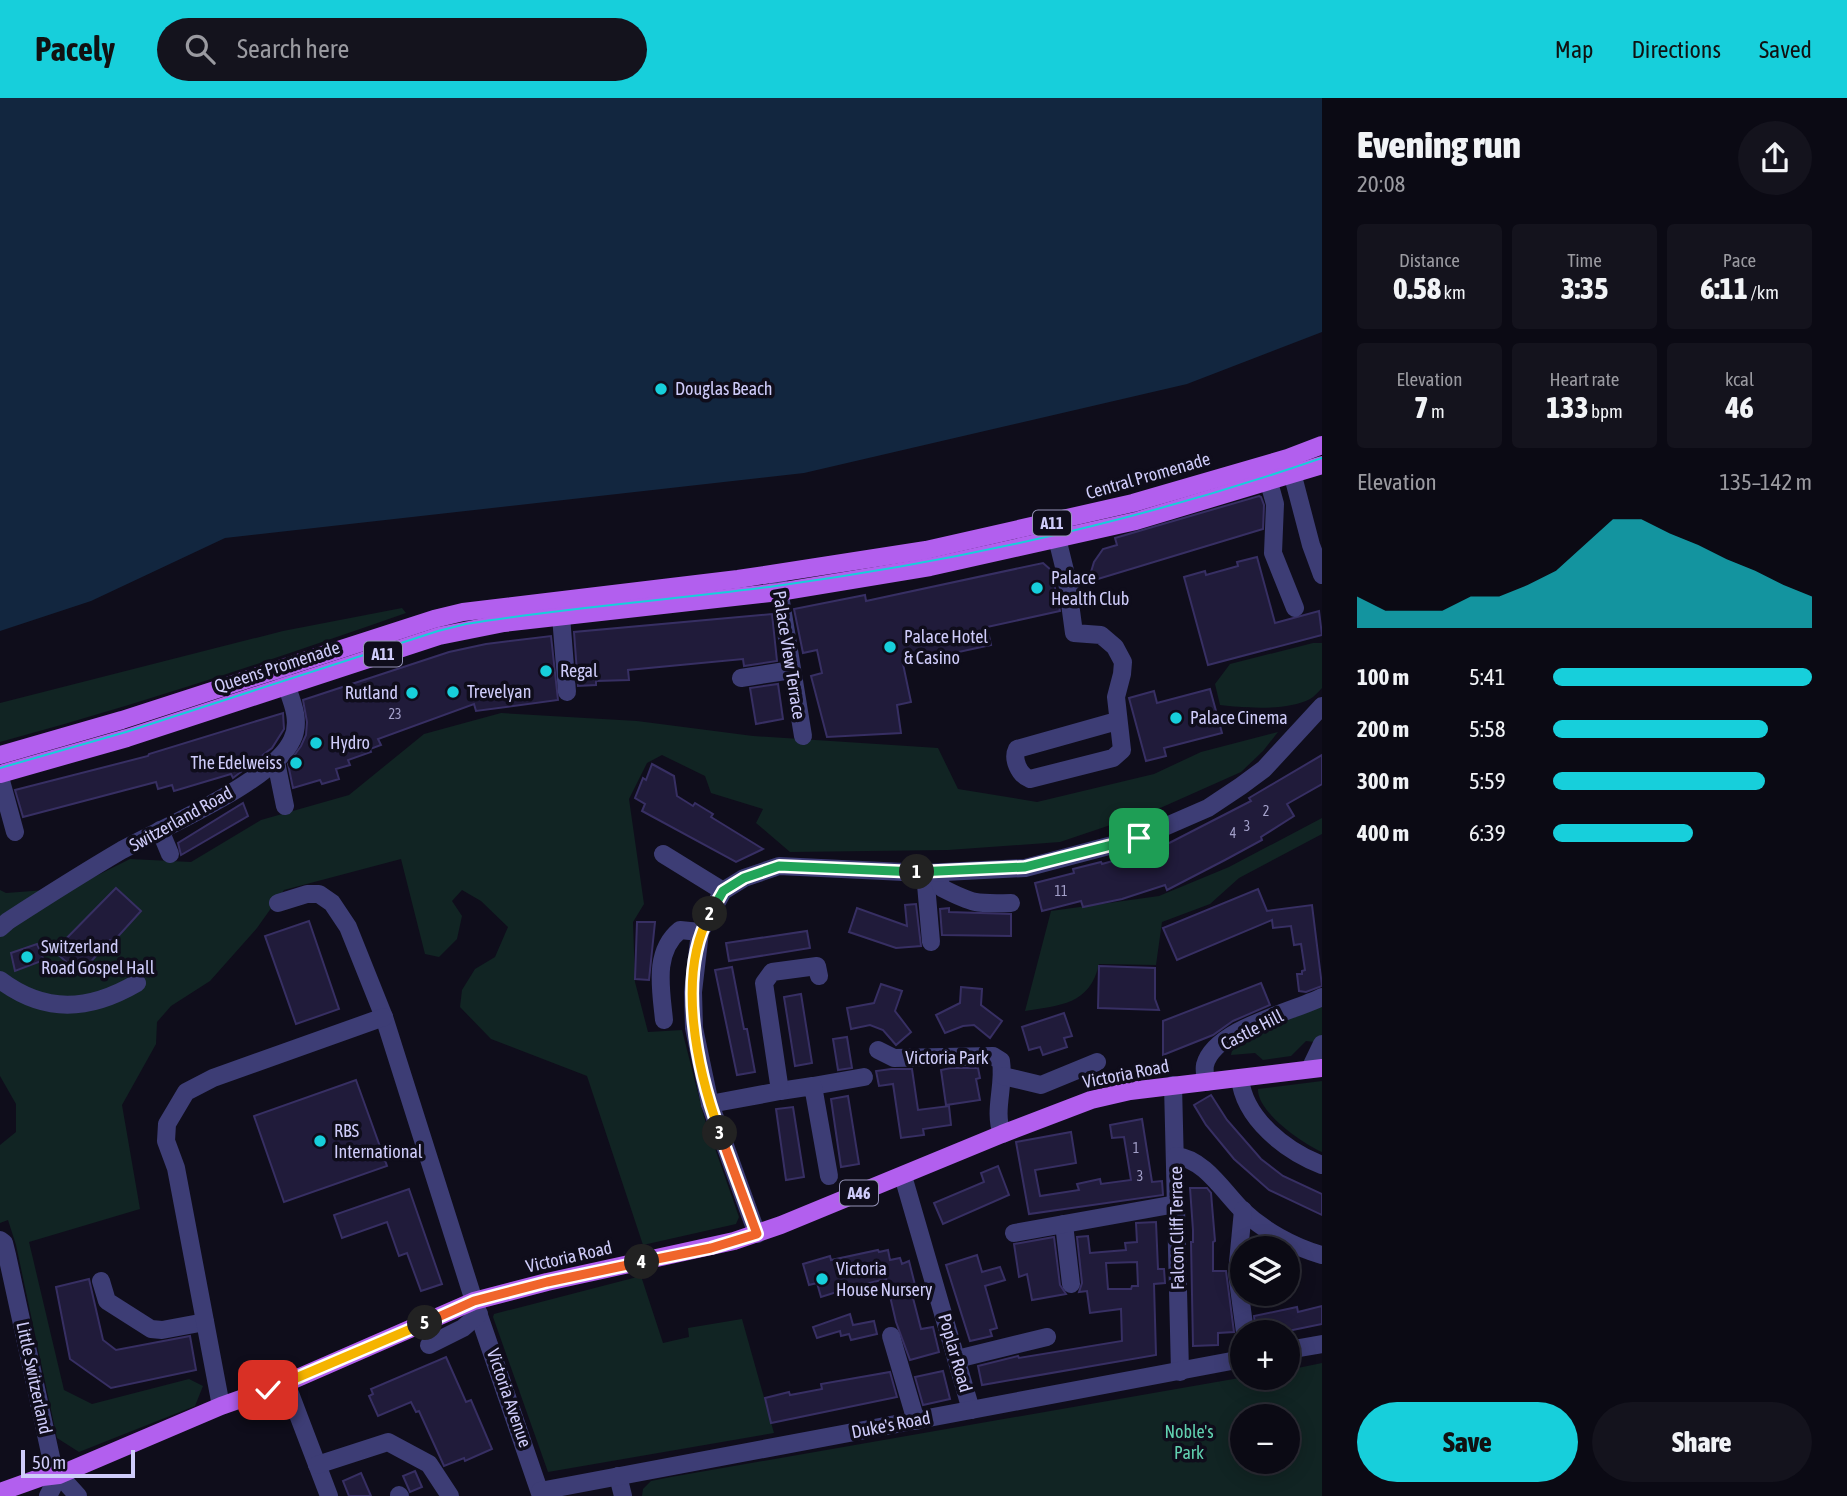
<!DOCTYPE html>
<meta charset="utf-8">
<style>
:root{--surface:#0b0a14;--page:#14131d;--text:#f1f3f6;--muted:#9a9aa0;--line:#2b2b34;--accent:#17cfdb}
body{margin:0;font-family:"Asap Condensed",sans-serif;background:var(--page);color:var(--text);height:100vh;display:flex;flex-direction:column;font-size:26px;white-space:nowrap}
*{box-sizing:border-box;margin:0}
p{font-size:23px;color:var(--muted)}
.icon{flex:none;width:38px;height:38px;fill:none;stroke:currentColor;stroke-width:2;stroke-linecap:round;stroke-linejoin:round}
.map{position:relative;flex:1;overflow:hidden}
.sheet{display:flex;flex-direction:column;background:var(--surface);width:525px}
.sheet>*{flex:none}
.controls{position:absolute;left:1230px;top:1138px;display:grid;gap:14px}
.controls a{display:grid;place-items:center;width:70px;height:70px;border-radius:50%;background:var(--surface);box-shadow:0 4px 18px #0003,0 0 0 2px var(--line);font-size:35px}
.scale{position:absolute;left:21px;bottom:18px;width:114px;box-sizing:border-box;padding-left:7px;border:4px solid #cfccfa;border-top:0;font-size:19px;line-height:24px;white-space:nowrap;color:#cfccfa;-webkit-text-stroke:5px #0f0d1b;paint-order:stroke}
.pin{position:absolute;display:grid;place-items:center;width:60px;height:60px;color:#fff;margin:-30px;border-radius:14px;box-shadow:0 4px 10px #0006}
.km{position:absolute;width:35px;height:35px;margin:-18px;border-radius:50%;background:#222;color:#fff;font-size:19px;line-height:35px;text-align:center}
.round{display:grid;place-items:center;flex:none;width:74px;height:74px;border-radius:37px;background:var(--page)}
.headline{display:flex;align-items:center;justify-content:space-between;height:119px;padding:0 35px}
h1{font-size:38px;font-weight:800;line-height:52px}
.stats{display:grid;grid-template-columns:repeat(3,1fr);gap:10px;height:119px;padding:7px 35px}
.stats div{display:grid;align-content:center;border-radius:7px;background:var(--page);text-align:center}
.stats b{font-size:30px;font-weight:800}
.stats small{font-size:19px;font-weight:400}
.stats p{font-size:19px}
.chart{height:196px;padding:14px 35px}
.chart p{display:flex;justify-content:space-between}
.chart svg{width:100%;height:126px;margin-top:7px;fill:var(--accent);opacity:.7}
.cta{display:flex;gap:14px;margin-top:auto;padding:14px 35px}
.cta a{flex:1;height:80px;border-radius:42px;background:var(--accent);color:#111;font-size:28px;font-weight:800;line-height:80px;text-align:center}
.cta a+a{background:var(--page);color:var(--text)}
ul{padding:0 35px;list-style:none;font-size:23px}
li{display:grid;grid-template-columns:112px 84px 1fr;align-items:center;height:52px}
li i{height:18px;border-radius:9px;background:var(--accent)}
header{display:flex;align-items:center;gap:42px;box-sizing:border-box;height:98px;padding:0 35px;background:var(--accent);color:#111}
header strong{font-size:33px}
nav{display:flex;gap:38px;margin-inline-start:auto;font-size:24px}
.search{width:490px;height:63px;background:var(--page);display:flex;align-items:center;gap:18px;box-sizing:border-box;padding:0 24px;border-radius:38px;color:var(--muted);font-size:26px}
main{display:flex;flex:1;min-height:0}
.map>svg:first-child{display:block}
.green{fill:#112423;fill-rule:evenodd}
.water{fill:#12263f}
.building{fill:#201b3a;stroke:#372f63;stroke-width:2;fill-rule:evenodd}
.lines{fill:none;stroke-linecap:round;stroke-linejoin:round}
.minor{stroke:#3d3d75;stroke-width:18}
.major{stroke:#b25fee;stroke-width:18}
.tram{stroke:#17cfdb;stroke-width:2}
.split-1-casing{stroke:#fff;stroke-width:14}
.split-2-casing{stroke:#fff;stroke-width:14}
.split-3-casing{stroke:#fff;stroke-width:14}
.split-4-casing{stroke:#fff;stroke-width:14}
.split-5-casing{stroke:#fff;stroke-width:14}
.split-6-casing{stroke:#fff;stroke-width:14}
.split-1{stroke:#22a559;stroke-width:9}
.split-2{stroke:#22a559;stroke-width:9}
.split-3{stroke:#f5b400;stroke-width:9}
.split-4{stroke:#f0652b;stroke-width:9}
.split-5{stroke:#f0652b;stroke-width:9}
.split-6{stroke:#f5b400;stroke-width:9}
.poi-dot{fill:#17cfdb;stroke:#0f0d1b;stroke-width:2.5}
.labels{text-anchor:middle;stroke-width:7;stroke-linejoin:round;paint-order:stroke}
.number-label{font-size:14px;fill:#a3a0ca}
.shield{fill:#0f0d1b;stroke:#9593b7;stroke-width:2}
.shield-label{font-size:16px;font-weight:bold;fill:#cfccfa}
.poi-label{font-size:18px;fill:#cfccfa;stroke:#0f0d1b;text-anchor:start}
.street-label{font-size:18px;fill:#cfccfa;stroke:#0f0d1b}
.park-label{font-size:18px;fill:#61d1b0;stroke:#0f0d1b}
</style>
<header>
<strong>Pacely</strong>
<div class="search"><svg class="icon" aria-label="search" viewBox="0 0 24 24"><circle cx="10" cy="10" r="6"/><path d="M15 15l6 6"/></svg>Search here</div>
<nav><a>Map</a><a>Directions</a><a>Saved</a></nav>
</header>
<main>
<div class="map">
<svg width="1322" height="1398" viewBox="0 0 1322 1398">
<rect width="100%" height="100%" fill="#0f0d1b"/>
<g class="green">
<path d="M402,510L406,515C272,562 137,607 0,644V605L283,533Z"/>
<path d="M1313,545H1322V590C1318,594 1314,599 1310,601C1287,613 1245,610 1220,607L1215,586L1230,566Z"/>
<polygon points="501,615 637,623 753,638 938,650 958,691 1037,704 1154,676 1201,654 1278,634 1263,653 1241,674 1158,711 1060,744 948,752 790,754 756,725 763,711 711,695 705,678 662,657 647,665 629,701 644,806 633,824 635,884 648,934 682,932 704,1019 739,1119 736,1126 643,1147 587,978 491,941 460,909 462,892 475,871 495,859 508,829 481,803 462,792 452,803 462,818 457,841 439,859 425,856 401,761 284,792 257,830 210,883 171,908 157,924 156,946 122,1007 140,1111 29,1144 64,1292 92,1306 189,1281 203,1288 195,1308 79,1354 57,1340 16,1147 8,1122 0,1125 0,1047 16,1034 16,1006 0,978 0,792 6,795 72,790 130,761 191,764 261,722 349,697 424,636"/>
<path d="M1322,720V736L1239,780L1210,806L1162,824L1156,867L1099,866C1090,907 1060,907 1025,913L1051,813L1159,798L1229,769Z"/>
<polygon points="1322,907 1322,945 1306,943 1291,958 1263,962 1255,955 1231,957 1233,948 1245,937"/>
<path d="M1322,983V1054C1302,1045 1257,1014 1258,991Z"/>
<polygon points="641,1178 663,1245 689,1239 688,1230 742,1221 774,1335 548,1374 493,1219 494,1216"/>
<path d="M1322,1265V1398H642L643,1391L651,1383L671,1379L1245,1279H1288V1272ZM1242,1318H1288V1363H1242Z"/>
</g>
<polygon class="water" points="0,0 1322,0 1322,234 1187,286 804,375 225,440 91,503 0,533"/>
<g class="building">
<polygon points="1259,398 1261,399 1264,407 1263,431 1088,484 1094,464 1103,451 1117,447 1115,440"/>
<polygon points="1257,459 1275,525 1319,513 1322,537 1208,567 1184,479 1205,473 1206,477 1238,468 1237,464"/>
<polygon points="1043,465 1051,472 1060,513 987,529 991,547 903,566 911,604 897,607 901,635 827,639 811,578 822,575 817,552 803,555 794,511 865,497 866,503"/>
<polygon points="772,516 777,563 744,568 743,561 628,572 629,582 596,583 596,587 578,588 574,534"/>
<polygon points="551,538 558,602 476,613 474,606 378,641 381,647 370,651 371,654 348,662 350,667 336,671 339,681 322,686 320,682 293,690 288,666 301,648 306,637 307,624 303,602 449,554 486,546"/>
<polygon points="778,586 783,621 756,626 750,590"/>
<polygon points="1210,591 1222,635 1164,650 1166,658 1146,663 1129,600 1154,593 1157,605"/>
<polygon points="283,615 284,631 272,650 233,680 231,676 174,693 172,687 158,691 156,684 23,719 15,692 148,658 149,656"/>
<polygon points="1322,657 1322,686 1287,706 1294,718 1261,739 1262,742 1225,762 1167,792 1165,787 1122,801 1083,809 1081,803 1042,813 1035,785 1074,775 1073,771 1101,764 1102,766 1141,755 1142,759 1251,703 1249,700"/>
<polygon points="652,666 674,678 677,698 693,708 695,705 713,716 711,719 763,751 736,764 642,713 645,706 635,700 643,680 646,682"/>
<polygon points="243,705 248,718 181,757 178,745"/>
<polygon points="116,790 141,813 113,844 110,842 80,876 54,853"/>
<polygon points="1258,791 1267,813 1312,807 1322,888 1306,894 1299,893 1297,876 1302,876 1302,873 1305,872 1301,846 1294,847 1291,828 1273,830 1272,822 1177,862 1163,830"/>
<polygon points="916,806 921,848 896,850 849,834 857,810 907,828 905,807"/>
<polygon points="949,810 949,814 1011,816 1011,838 942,837 940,811"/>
<polygon points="309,823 339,911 296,926 265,838"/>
<polygon points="637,824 655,824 649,882 635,881"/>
<polygon points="807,833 810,850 729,863 726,845"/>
<polygon points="37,846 44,862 15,873 11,855"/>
<polygon points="1099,868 1155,870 1155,901 1159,912 1098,910"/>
<polygon points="732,869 744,931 747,931 755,974 737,977 715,872"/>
<polygon points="1261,885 1270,907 1233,923 1213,937 1163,957 1163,923"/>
<polygon points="881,886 902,893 895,913 911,934 896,947 883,932 870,927 851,931 847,910 874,905"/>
<polygon points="961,889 982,891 981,907 1002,923 990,940 974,927 963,928 945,935 936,917 960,905"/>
<polygon points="801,896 812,965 795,968 784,899"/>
<polygon points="1064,915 1072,938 1064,940 1067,949 1043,957 1040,949 1029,952 1022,929"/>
<polygon points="847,939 852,970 838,972 833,941"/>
<polygon points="951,970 978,970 980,980 976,981 980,1002 946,1007 941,972"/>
<polygon points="891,971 912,971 918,1012 949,1008 951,1027 923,1031 924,1037 901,1040 893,986 879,988 876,973"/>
<polygon points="356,982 387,1068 284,1104 254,1018"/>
<polygon points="1211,997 1227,1022 1261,1061 1283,1078 1322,1096 1322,1117 1269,1092 1234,1061 1206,1027 1194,1007"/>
<polygon points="848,998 859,1066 841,1069 831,1001"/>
<polygon points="793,1009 804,1079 786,1082 776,1011"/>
<polygon points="1142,1021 1152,1084 1162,1083 1163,1097 1029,1116 1016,1044 1071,1034 1076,1065 1035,1072 1040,1098 1079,1092 1077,1086 1100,1081 1101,1086 1131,1082 1124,1039 1112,1040 1110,1027"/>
<polygon points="998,1068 1009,1097 943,1126 934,1105 984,1084 981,1075"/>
<polygon points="1190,1090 1207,1090 1211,1095 1215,1143 1213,1144 1213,1173 1226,1173 1234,1234 1218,1235 1218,1247 1193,1248 1191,1144 1193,1144 1193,1132"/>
<polygon points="409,1091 442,1186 421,1193 407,1155 399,1158 387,1124 342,1140 334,1117"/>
<path d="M1156,1124L1158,1171H1164L1165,1185L1154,1186L1156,1257L982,1287L978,1268L1018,1258L1019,1260L1122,1243L1121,1211L1090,1215L1087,1193L1079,1194L1082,1185L1077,1139L1088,1138L1090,1155L1126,1152L1125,1145L1137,1144L1136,1125ZM1137,1164L1138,1188H1132L1131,1191H1108L1106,1165Z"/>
<polygon points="1054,1139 1060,1187 1066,1196 1032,1202 1027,1176 1019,1179 1014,1146"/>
<polygon points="878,1152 879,1154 888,1152 890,1162 900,1160 902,1166 909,1163 918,1199 913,1200 921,1231 933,1229 939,1254 910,1262 896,1224 886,1181 840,1192 840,1193 821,1199 817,1185 809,1187 803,1166 830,1158 831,1162"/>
<polygon points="977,1157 982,1174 1000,1169 1005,1182 985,1188 997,1230 990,1232 992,1238 970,1243 946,1167"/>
<polygon points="89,1181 103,1242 116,1252 190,1238 196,1272 111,1290 70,1261 56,1189"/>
<polygon points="1322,1208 1322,1226 1283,1234 1256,1234 1254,1218 1297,1209 1298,1214"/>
<polygon points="850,1216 853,1227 874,1223 877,1236 851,1242 849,1236 841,1238 840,1233 817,1240 813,1229"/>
<polygon points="446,1259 466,1304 471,1302 492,1351 465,1363 464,1360 444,1368 419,1313 416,1314 411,1304 378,1318 369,1298 373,1296 371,1291"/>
<polygon points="943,1273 950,1301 923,1307 915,1279"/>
<polygon points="890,1274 897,1299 771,1325 765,1300 789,1294 790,1297 822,1291 821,1286"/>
<polygon points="415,1373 422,1389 410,1394 403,1378"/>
<polygon points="361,1375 371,1398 349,1398 343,1383"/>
</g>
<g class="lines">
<g class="minor">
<polyline points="1289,363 1311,447 1322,477"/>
<polyline points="1265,370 1275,406 1273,455 1295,510"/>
<polyline points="1054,428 1070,493"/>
<polyline points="777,479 803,638"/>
<path d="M1067,483L1074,535L1101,537L1115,549L1123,564L1122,576L1116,599L1122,652L1113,660L1030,681C1019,677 1012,661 1017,651L1117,623"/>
<polyline points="561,518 567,594"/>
<polyline points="741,580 792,572"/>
<polyline points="276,664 285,708"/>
<polyline points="0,679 15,734"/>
<polyline points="160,732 170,756"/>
<polyline points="663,756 723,793"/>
<polyline points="925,775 931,844"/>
<path d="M937,775L942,790C973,806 976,806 1011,805"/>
<polyline points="278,805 307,796 319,796 332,805 348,829 384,919 474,1203 541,1398"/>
<path d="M0,830L8,823C45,799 83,775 122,752C164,729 273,683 292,642C303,620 288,596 282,575"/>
<path d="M0,882C45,916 89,913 137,885"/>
<path d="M664,922C661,891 653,854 680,832L700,834"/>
<path d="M878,952L894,960L993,958L1001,963C1005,988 993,1012 1002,1036"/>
<polyline points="1310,971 1322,946"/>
<polyline points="1003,978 1041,987 1097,964"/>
<path d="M1240,980C1244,1021 1286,1053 1322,1067"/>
<path d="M1206,984C1205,978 1204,972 1205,967C1214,931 1292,914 1322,899"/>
<polyline points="1173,987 1180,1274"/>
<polyline points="813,988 864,979"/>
<polyline points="780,993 813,988 829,1078"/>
<polyline points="710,1006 780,993 764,885 772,874 817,868 819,878"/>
<path d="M1176,1058C1204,1061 1223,1093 1242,1112C1263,1132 1293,1149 1322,1157"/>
<polyline points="903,1078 971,1312"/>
<polyline points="1243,1112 1237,1175 1245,1234"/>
<polyline points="1064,1126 1071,1186"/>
<polyline points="1014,1135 1176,1106"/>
<polyline points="757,1136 710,1006 694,930 693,894 700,834 723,793 744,780 779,768 925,775 1025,770 1139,740 1208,710 1241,688 1264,671 1322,608"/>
<polyline points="0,1142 4,1145 7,1157 52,1364 59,1377 78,1398"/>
<polyline points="101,1183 107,1203 151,1231 162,1232 205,1224"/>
<polyline points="891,1238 916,1323"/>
<polyline points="429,1247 463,1230 479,1216"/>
<polyline points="1288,1252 1322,1246"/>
<polyline points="957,1261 1047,1239"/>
<polyline points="286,1285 329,1398"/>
<polyline points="221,1308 176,1070 166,1043 167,1026 186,994 213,980 384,919"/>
<polyline points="317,1367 388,1344 429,1366 450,1398"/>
<polyline points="618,1378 623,1398"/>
<polyline points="540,1393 1242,1261"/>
<polyline points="399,1397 400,1398"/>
<polyline points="48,1398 59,1377"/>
</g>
<g class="major">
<polyline points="0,657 122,622 434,521 463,514 738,481 926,452 1133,405 1288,360 1322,347"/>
<polyline points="0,676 127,640 439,538 504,525 779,494 930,469 1136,423 1322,367"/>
<polyline points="0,1394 42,1379 59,1377 221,1308 286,1285 474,1203 547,1184 734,1143 781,1127 1002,1036 1091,1002 1130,993 1322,970"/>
</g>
<path class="tram" d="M0,670L126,634L438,533L466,526C569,509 673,502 776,488C961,463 1146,421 1322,360"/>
</g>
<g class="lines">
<defs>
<polyline id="split-1" points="917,774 1025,769 1139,740"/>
<polyline id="split-2" points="710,816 723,793 744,780 779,768 917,774"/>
<path id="split-3" d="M710,816C676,877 697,972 720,1035"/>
<polyline id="split-4" points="642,1164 711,1150 757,1136 720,1035"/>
<polyline id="split-5" points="425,1225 474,1203 547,1184 642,1164"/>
<polyline id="split-6" points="268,1292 425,1225"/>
</defs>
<use href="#split-1" class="split-1-casing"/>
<use href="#split-2" class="split-2-casing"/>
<use href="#split-3" class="split-3-casing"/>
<use href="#split-4" class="split-4-casing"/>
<use href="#split-5" class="split-5-casing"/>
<use href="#split-6" class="split-6-casing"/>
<use href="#split-1" class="split-1"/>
<use href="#split-2" class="split-2"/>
<use href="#split-3" class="split-3"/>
<use href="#split-4" class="split-4"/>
<use href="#split-5" class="split-5"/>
<use href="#split-6" class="split-6"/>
</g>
<g class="poi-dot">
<circle cx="661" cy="291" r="7"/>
<circle cx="1037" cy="490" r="7"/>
<circle cx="890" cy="549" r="7"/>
<circle cx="546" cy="573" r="7"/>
<circle cx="453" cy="594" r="7"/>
<circle cx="412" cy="595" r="7"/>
<circle cx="1176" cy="620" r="7"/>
<circle cx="316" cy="645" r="7"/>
<circle cx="296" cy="665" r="7"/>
<circle cx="27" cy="859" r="7"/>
<circle cx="320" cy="1043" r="7"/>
<circle cx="822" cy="1181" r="7"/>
</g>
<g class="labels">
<g class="number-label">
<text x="395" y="621">23</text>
<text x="1266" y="718">2</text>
<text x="1247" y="733">3</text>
<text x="1233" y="740">4</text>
<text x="1061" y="798">11</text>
<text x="1136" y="1055">1</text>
<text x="1140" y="1083">3</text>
</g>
<g class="shield">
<rect x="1033" y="412.5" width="38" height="25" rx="5"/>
<rect x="364" y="543.5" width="38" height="25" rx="5"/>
<rect x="840" y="1082.5" width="38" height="25" rx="5"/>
</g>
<g class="shield-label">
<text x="1052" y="431">A11</text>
<text x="383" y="562">A11</text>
<text x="859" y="1101">A46</text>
</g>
<g class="poi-label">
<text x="675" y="297">Douglas Beach</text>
<text x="1051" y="486">Palace<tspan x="1051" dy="21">Health Club</tspan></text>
<text x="904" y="545">Palace Hotel<tspan x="904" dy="21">&amp; Casino</tspan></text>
<text x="560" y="579">Regal</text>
<text x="467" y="600">Trevelyan</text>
<text x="398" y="601" text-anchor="end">Rutland</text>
<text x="1190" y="626">Palace Cinema</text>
<text x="330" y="651">Hydro</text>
<text x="282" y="671" text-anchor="end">The Edelweiss</text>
<text x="41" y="855">Switzerland<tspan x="41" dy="21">Road Gospel Hall</tspan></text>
<text x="334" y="1039">RBS<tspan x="334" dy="21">International</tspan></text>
<text x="836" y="1177">Victoria<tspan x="836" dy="21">House Nursery</tspan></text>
</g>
<g class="street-label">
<text transform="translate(1148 378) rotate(-16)" y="6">Central Promenade</text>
<text transform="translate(789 557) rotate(81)" y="6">Palace View Terrace</text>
<text transform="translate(277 569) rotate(-18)" y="6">Queens Promenade</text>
<text transform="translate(181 721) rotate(-29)" y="6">Switzerland Road</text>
<text transform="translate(1252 932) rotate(-27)" y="6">Castle Hill</text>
<text x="947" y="966">Victoria Park</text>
<text transform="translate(1126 976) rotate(-11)" y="6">Victoria Road</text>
<text transform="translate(1177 1130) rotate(-91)" y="6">Falcon Cliff Terrace</text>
<text transform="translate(569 1159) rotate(-13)" y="6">Victoria Road</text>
<text transform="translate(955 1255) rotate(74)" y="6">Poplar Road</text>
<text transform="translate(34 1280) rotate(78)" y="6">Little Switzerland</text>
<text transform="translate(509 1300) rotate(71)" y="6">Victoria Avenue</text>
<text transform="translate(891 1327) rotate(-11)" y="6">Duke's Road</text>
</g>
<g class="park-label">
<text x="1189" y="1340">Noble's<tspan x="1189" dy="21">Park</tspan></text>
</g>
</g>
</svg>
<div class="controls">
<a><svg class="icon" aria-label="layers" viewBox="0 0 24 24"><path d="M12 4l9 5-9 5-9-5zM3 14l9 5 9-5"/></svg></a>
<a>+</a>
<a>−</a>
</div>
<div class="scale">50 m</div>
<div class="pin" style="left:1139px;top:740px;background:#1e9e55"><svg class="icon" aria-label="arrive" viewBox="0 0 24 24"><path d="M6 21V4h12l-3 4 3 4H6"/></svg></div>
<div class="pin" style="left:268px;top:1292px;background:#d93025"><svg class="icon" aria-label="check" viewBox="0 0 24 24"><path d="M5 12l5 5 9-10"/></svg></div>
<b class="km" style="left:917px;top:774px">1</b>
<b class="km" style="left:710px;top:816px">2</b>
<b class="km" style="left:720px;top:1035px">3</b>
<b class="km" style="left:642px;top:1164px">4</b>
<b class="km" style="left:425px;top:1225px">5</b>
</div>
<section class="sheet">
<div class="headline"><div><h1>Evening run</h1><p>20:08</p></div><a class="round"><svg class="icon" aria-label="share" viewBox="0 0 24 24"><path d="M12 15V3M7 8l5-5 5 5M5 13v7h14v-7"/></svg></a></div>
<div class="stats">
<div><p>Distance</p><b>0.58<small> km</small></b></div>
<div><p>Time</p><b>3:35</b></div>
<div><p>Pace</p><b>6:11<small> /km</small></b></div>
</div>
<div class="stats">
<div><p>Elevation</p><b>7<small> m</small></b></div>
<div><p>Heart rate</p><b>133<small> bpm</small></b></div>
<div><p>kcal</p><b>46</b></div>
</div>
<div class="chart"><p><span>Elevation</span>135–142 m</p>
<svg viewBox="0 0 160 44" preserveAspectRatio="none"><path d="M0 44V33L10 38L20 38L30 38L40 33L50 33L60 29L70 24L80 15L90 6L100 6L110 11L120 15L130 20L140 24L150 29L160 33V44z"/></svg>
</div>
<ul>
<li><b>100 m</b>5:41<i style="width:100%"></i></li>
<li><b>200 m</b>5:58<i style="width:83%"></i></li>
<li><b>300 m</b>5:59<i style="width:82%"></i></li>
<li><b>400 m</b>6:39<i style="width:54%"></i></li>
</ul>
<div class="cta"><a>Save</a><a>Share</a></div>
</section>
</main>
